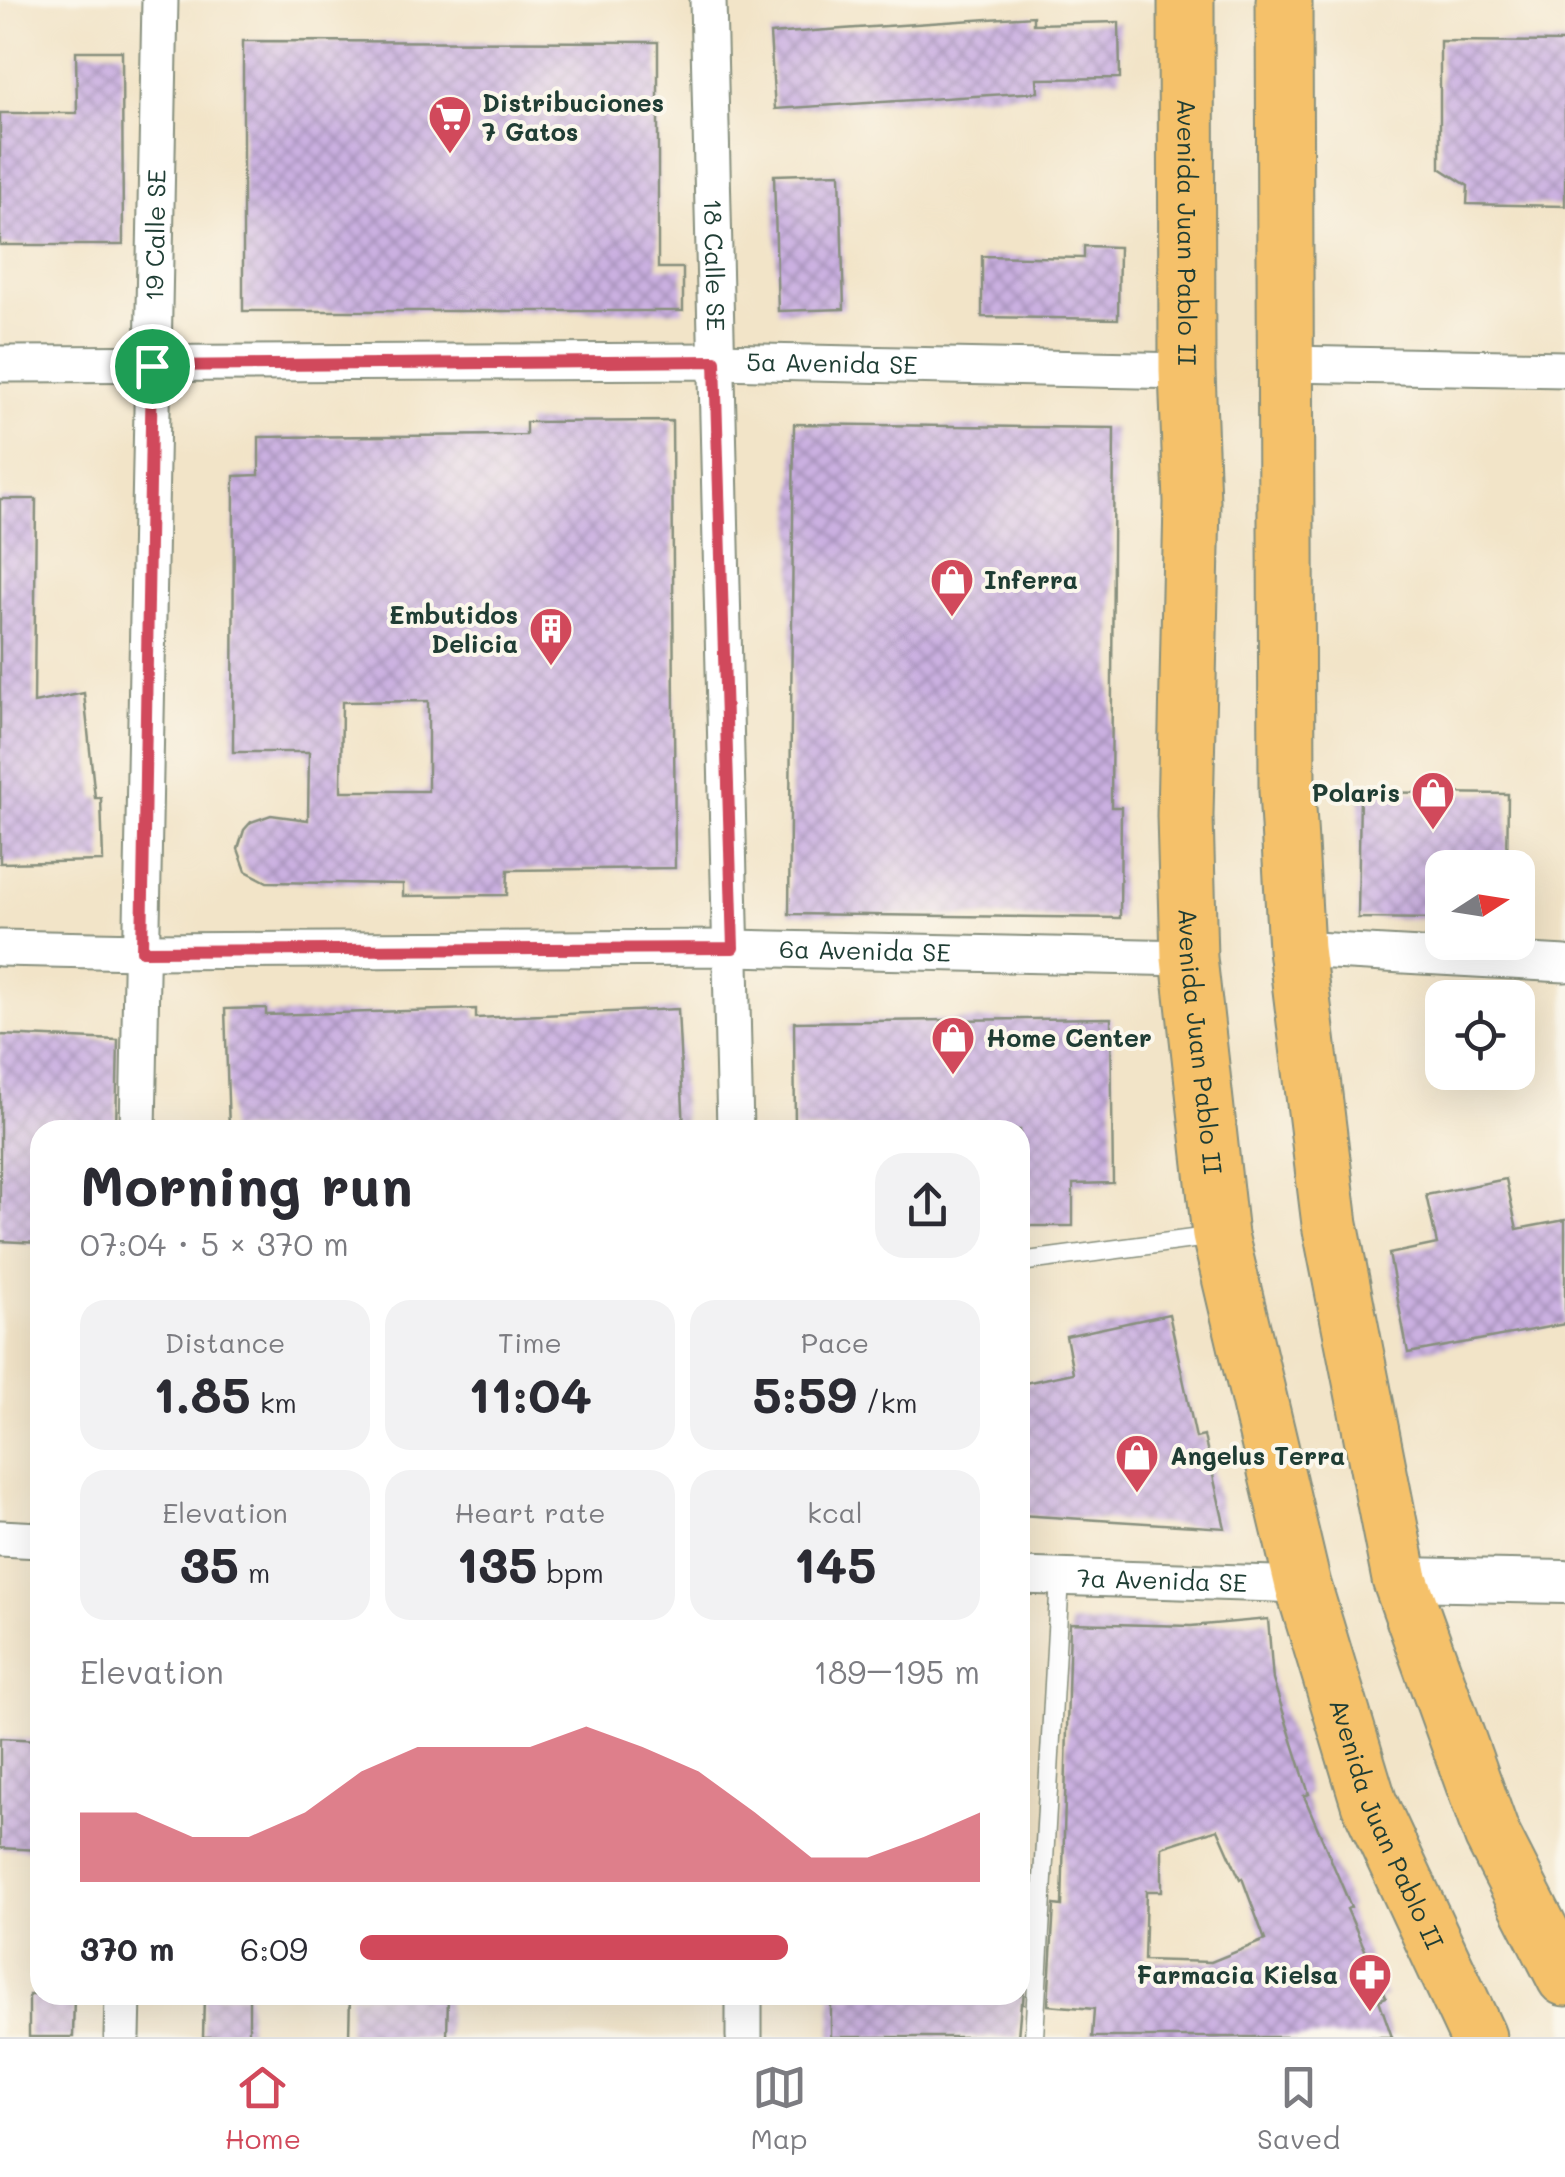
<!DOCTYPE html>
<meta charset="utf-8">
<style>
:root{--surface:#fff;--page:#f2f2f3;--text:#2b2b33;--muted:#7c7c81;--line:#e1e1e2;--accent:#d1495b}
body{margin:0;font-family:Mali,sans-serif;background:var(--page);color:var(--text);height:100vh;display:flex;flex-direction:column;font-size:38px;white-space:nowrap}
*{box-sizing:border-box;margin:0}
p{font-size:32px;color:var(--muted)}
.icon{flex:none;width:55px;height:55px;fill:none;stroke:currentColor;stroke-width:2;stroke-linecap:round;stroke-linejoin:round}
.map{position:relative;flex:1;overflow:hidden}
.details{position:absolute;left:30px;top:1120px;width:1000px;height:885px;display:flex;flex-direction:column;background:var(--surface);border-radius:30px;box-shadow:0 10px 40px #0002}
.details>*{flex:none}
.needle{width:65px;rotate:78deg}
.fabs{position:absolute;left:1425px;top:850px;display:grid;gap:20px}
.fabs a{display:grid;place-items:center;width:110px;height:110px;border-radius:20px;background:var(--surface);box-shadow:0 10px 40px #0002;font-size:50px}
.pin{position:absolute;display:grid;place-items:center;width:85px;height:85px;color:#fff;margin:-42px;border:5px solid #fff;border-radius:50%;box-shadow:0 2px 10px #0007}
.round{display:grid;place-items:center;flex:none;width:105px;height:105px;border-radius:30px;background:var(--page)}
.summary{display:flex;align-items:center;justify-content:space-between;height:170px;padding:0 50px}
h1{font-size:55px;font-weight:800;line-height:75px}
.metrics{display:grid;grid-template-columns:repeat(3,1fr);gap:15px;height:170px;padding:10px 50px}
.metrics div{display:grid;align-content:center;border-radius:25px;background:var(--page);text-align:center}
.metrics b{font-size:50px;font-weight:800}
.metrics small{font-size:28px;font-weight:400}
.metrics p{font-size:28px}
.chart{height:280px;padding:20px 50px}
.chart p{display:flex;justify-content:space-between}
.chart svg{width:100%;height:180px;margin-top:10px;fill:var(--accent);opacity:.7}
ul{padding:0 50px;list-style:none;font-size:32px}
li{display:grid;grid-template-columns:160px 120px 1fr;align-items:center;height:75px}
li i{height:25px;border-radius:12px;background:var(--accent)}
.menu{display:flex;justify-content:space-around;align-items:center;height:140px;border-top:2px solid var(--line);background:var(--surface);font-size:28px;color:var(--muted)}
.menu a{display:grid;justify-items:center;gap:5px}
.menu .on{color:var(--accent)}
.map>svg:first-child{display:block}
.building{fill:url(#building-cross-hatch);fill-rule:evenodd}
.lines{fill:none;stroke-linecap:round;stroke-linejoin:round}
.service-casing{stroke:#88907e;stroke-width:21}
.minor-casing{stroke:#88907e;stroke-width:39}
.tertiary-casing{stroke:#88907e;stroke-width:46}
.trunk-casing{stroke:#88907e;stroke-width:59}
.service{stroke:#fff;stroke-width:18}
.minor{stroke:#fff;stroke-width:35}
.tertiary{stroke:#fff;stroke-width:42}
.trunk{stroke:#f5c16b;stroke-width:55}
.route-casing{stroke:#fff;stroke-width:20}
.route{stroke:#d1495b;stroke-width:12}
.labels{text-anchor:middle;stroke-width:8;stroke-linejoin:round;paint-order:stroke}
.poi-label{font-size:25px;font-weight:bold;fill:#1f3d34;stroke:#fbf7ec;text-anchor:start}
.street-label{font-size:25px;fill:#1f3d34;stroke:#fbf7ec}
</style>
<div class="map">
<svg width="1565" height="2037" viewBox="0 0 1565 2037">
<defs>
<pattern id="building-cross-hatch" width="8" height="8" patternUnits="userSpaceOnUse" patternTransform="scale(2.5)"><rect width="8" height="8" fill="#cbb0e1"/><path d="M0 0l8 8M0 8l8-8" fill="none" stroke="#a490b7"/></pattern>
</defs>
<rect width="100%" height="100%" fill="#fbf7ec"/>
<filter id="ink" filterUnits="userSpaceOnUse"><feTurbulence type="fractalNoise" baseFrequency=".01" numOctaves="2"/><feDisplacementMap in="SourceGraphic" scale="20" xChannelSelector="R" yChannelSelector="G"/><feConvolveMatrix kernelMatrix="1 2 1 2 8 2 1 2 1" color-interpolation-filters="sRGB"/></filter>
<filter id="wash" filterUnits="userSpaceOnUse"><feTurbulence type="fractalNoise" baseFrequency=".0048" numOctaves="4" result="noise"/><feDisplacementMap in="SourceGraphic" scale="40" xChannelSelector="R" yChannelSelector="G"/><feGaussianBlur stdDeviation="2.25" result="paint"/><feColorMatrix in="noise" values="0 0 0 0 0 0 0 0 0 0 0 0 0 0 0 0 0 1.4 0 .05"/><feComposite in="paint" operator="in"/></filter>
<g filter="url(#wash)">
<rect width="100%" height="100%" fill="#f2e4c8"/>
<g id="blocks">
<g class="building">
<polygon points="1033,16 1033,24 1119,22 1120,78 1037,79 1038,92 775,109 770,34"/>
<polygon points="243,41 658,42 658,268 683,268 683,311 243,311"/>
<polygon points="1440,41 1565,42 1565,206 1467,204 1468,186 1440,168"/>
<polygon points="76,51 122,51 123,245 0,245 0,113 77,113"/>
<polygon points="840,173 844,309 778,311 774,175"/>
<polygon points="1084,246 1119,247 1118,319 982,317 982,256 1084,258"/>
<path d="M672,421L675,868L508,870L507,895L403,896V884L267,882L246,871L238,849L244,830L251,822L271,815L308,820L309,752H233L234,476L259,475V437L526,435V422ZM428,701V791H341L342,702Z"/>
<polygon points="794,424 1114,428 1111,807 1121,807 1120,918 789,914"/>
<polygon points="0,499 36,499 34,703 84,693 95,798 101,798 103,861 0,863"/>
<polygon points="1360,792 1508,794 1507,868 1442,868 1442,919 1358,918"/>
<polygon points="266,1008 266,1015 476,1009 476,1018 678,1009 684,1130 229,1130 225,1009"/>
<polygon points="1111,1018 1113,1183 1073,1184 1073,1226 1020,1226 1020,1130 795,1130 794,1022"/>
<polygon points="0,1035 118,1040 116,1130 40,1130 40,1243 0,1241"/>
<polygon points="1506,1179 1517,1229 1565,1220 1565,1324 1408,1353 1389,1254 1437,1244 1426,1195"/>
<polygon points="1169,1314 1196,1438 1204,1436 1225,1528 1020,1515 1020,1384 1073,1373 1066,1336"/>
<path d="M1268,1619L1273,1680L1309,1794L1304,1796L1351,1907L1347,1909L1386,1997L1379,2000L1392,2037H1092L1094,2009L1048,2005L1054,1905L1062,1906L1070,1623L1191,1626ZM1218,1829L1240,1879L1242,1878L1265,1940L1211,1962L1144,1960L1146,1891H1162V1847Z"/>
<polygon points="0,1738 40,1740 40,1850 0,1848"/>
<polygon points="1020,1903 1029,1904 1023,2003 1021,2003 1018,2037 831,2037 831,1995 1020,1995"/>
<polygon points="29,1995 74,1995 73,2037 29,2037"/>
<polygon points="204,1995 249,1995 249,2037 203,2037"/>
<polygon points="350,1995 448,1995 447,2037 349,2037"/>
</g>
</g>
</g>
<g filter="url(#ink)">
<use href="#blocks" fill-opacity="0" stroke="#88907e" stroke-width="2.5"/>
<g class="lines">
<defs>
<g id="service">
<polyline points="1020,1262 1215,1236"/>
<polyline points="1034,2037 1060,1578"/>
</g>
<g id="minor">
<path id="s1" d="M708,0L735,1130"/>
<path id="s2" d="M0,364L715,361L1187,371"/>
<polyline points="1285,364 1565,369"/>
<path id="s3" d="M0,948L142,951L733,948L1189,958"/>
<polyline points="1296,949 1565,964"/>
<path id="s4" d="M138,1130L160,0"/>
<polyline points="0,1538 40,1540"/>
<path id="s5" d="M1020,1576L1303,1585"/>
<polyline points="744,1995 744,2037"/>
<polyline points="122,2037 123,1995"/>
</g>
<polyline id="tertiary" points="1400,1579 1565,1582"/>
<g id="trunk">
<path id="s6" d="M1186,0L1187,371L1192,502L1185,816L1189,958L1220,1235L1303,1585L1369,1803L1478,2037"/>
<polyline points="1284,0 1287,790 1296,949 1330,1224 1400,1579 1492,1835 1565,1978"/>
</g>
</defs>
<use href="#service" class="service-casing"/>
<use href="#minor" class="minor-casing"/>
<use href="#tertiary" class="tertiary-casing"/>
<use href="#trunk" class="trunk-casing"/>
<use href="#service" class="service"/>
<use href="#minor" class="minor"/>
<use href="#tertiary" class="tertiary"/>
<use href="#trunk" class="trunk"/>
</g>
</g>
<g class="lines" filter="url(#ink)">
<defs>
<polygon id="route" points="715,361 733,948 142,951 152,366"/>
</defs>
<use href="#route" class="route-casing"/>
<use href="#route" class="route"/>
</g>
<defs>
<symbol id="supermarket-pin" viewBox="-11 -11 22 30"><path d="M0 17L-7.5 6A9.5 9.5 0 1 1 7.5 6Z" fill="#d1495b" stroke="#fbf7ec"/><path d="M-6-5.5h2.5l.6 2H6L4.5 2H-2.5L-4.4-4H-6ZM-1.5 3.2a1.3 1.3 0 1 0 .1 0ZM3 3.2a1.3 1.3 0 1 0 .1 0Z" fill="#fff"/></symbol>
<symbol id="shop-pin" viewBox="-11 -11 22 30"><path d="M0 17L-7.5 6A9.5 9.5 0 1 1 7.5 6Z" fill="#d1495b" stroke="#fbf7ec"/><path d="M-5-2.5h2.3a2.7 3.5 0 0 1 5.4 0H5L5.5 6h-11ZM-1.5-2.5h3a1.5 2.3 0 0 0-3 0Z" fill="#fff"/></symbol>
<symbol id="building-pin" viewBox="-11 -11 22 30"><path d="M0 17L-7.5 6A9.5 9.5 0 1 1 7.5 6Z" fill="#d1495b" stroke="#fbf7ec"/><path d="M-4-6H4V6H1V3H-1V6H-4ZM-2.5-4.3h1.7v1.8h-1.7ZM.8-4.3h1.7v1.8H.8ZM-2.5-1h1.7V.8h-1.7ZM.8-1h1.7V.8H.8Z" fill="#fff"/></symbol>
<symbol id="pharmacy-pin" viewBox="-11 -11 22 30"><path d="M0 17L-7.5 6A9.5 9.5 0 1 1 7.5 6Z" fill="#d1495b" stroke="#fbf7ec"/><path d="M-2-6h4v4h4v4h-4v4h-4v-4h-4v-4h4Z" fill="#fff"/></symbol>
</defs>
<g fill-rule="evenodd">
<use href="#supermarket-pin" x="425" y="92" width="50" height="68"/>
<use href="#shop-pin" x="927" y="555" width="50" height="68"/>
<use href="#building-pin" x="526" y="604" width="50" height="68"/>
<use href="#shop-pin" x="1408" y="768" width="50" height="68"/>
<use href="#shop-pin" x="928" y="1013" width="50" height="68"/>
<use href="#shop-pin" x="1112" y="1431" width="50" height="68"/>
<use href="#pharmacy-pin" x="1345" y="1950" width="50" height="68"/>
</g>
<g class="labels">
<g class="poi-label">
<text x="482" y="112">Distribuciones<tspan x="482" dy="29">7 Gatos</tspan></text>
<text x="984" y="589">Inferra</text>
<text x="518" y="624" text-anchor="end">Embutidos<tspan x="518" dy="29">Delicia</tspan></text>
<text x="1400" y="802" text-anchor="end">Polaris</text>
<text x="986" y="1047">Home Center</text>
<text x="1170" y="1465">Angelus Terra</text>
<text x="1338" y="1984" text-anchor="end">Farmacia Kielsa</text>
</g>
<g class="street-label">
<text dy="9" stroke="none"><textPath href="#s6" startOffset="232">Avenida Juan Pablo II</textPath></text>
<text dy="9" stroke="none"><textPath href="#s4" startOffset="895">19 Calle SE</textPath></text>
<text dy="9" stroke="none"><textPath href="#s1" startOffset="265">18 Calle SE</textPath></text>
<text dy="9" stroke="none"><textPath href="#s2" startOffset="832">5a Avenida SE</textPath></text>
<text dy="9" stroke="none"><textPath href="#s3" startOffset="865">6a Avenida SE</textPath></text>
<text dy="9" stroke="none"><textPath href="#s6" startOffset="1042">Avenida Juan Pablo II</textPath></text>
<text dy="9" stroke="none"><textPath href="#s5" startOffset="142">7a Avenida SE</textPath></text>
<text dy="9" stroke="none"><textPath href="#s6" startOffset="1850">Avenida Juan Pablo II</textPath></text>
</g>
</g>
</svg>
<div class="fabs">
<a><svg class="needle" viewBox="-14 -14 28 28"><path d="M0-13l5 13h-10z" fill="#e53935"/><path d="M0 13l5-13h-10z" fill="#7c7c81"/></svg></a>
<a><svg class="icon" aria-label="locate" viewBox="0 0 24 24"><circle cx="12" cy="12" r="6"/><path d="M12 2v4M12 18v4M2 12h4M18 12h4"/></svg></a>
</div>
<div class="pin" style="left:152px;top:366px;background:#1e9e55"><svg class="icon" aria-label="arrive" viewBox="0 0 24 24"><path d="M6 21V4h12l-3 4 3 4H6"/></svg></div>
<section class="details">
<div class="summary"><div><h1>Morning run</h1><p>07:04 · 5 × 370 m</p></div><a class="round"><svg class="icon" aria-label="share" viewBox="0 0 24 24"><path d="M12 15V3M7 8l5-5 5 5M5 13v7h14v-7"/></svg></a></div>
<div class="metrics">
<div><p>Distance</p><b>1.85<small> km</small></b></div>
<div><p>Time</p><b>11:04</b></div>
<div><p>Pace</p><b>5:59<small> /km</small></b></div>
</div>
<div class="metrics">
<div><p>Elevation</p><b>35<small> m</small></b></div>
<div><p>Heart rate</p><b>135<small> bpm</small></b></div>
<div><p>kcal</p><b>145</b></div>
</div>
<div class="chart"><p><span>Elevation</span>189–195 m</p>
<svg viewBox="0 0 160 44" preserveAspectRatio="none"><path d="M0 44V27L10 27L20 33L30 33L40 27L50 17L60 11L70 11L80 11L90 6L100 11L110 17L120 27L130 38L140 38L150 33L160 27V44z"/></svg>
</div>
<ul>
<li><b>370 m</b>6:09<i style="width:69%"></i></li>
</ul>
</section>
</div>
<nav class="menu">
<a class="on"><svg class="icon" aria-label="home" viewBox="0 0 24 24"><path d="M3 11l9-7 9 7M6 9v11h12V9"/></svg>Home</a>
<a><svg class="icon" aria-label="map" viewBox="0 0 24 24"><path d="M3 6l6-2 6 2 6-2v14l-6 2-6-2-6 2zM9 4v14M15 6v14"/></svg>Map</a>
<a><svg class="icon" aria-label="saved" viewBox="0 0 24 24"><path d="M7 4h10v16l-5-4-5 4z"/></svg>Saved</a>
</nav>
